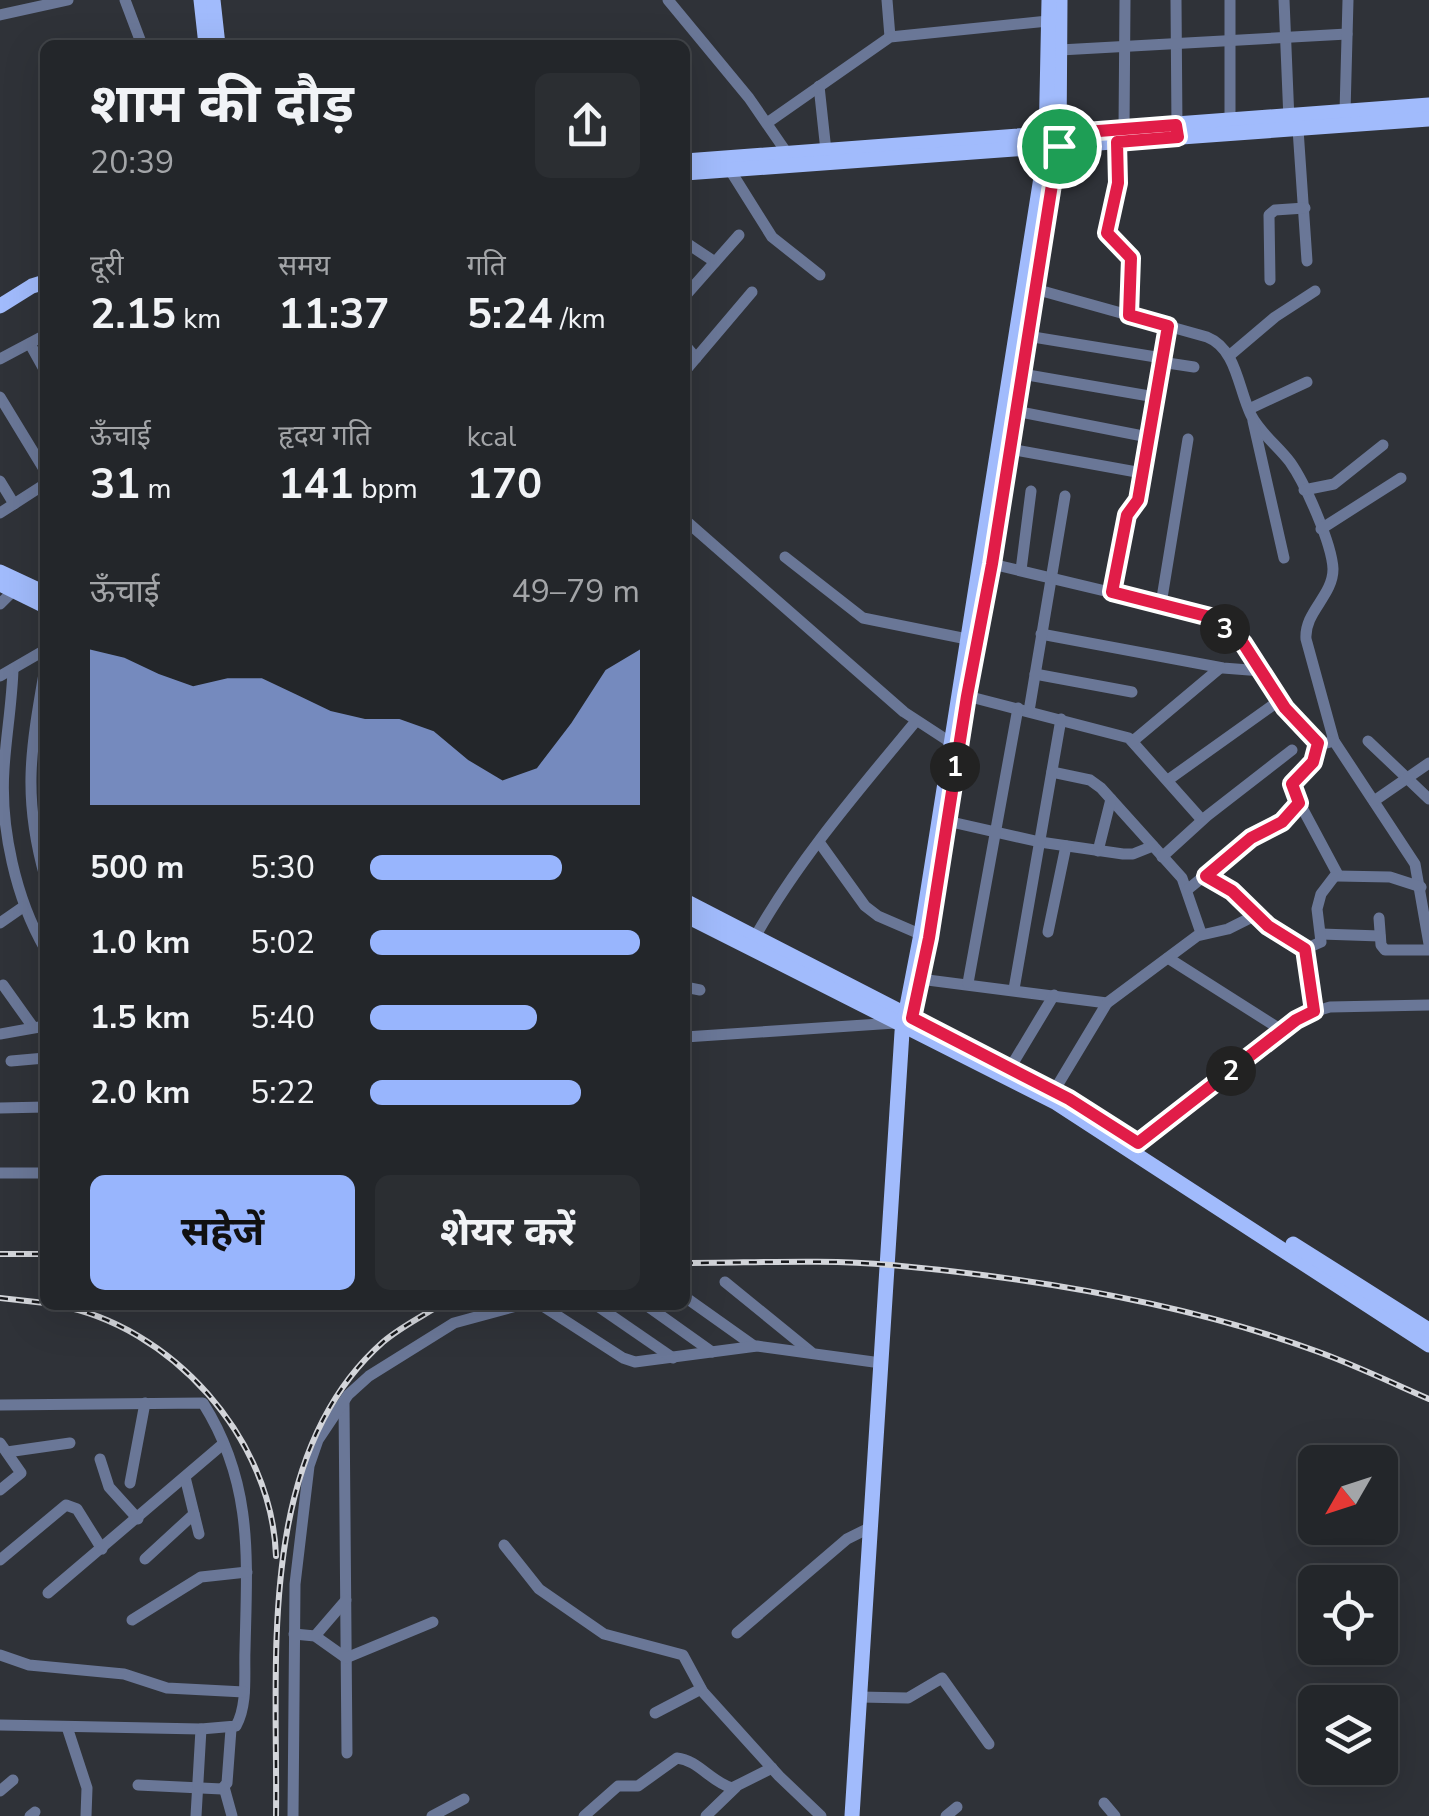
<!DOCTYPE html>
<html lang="hi">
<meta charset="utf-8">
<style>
:root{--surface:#23262a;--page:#2b2e32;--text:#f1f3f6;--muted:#a3a5a8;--line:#404347;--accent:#98b5fd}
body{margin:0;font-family:"Nunito Sans","Noto Sans Devanagari",sans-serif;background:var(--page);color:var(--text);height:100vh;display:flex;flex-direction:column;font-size:38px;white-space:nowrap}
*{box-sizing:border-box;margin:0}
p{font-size:32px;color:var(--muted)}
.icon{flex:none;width:55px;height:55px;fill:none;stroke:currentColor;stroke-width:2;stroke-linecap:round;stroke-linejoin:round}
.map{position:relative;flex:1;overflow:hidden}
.drawer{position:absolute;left:40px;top:40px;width:650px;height:1270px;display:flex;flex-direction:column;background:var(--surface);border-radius:15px;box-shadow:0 10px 40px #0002,0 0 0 2px var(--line)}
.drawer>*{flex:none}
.needle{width:65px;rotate:231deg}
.tools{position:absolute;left:1298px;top:1445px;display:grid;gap:20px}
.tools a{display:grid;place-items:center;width:100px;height:100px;border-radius:15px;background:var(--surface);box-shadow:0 10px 40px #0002,0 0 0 2px var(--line);font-size:50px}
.pin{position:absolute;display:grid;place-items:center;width:85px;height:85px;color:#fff;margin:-42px;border:5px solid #fff;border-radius:50%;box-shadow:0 2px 10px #0007}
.km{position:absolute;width:50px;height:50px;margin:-25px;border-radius:50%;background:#222;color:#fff;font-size:28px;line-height:50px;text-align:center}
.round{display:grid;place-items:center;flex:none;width:105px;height:105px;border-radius:15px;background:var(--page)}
.overview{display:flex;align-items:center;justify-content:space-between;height:170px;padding:0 50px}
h1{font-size:55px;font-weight:700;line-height:75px}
.metrics{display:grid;grid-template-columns:repeat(3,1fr);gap:15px;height:170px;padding:10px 50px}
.metrics div{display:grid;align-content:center}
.metrics b{font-size:42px;font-weight:700}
.metrics small{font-size:28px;font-weight:400}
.metrics p{font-size:28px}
.chart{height:280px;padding:20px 50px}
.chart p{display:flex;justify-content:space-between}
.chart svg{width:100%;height:180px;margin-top:10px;fill:var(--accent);opacity:.7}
.primary-button{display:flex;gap:20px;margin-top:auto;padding:20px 50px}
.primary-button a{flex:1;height:115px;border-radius:15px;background:var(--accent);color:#111;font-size:40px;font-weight:700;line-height:115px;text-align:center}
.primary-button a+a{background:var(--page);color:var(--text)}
ul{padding:0 50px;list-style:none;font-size:32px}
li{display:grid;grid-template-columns:160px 120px 1fr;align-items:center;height:75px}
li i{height:25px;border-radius:12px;background:var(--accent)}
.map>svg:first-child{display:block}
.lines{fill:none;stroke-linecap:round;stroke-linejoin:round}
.minor{stroke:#6a7797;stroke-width:11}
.major{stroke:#a1bbfc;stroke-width:15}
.rail-casing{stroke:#d3d5da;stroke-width:6}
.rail{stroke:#18191c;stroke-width:2.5;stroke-dasharray:8;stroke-linecap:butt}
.route-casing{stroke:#fff;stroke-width:20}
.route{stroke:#e11d48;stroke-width:12}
</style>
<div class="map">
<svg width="1429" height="1816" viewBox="0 0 1429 1816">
<rect width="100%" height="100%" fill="#2f3238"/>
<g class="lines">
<g class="minor">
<polyline points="125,0 142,45"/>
<polyline points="668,0 749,98 789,156"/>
<polyline points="887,0 890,37"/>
<polyline points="1176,0 1177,128"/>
<polyline points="1230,0 1230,121"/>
<polyline points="1284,0 1289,120"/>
<polyline points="0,15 68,0"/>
<polyline points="1060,50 1347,34"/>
<polyline points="819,86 826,151"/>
<polyline points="1345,112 1348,0"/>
<polyline points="767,123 890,37 1048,21"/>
<polyline points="1124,129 1125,0"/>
<polyline points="1298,129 1307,261"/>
<polyline points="1117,142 1118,183 1107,233 1131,259 1129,315"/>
<polyline points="730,170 772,237 820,275"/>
<polyline points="685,242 715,262"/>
<polyline points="1270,280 1269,215 1275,210 1305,208"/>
<path d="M1035,289L1207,337C1237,349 1238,389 1251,415C1260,433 1278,446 1290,462C1305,483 1332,544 1333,569C1333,596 1304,612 1306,639L1334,741L1415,864L1429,944"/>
<polyline points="685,296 739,235"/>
<polyline points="1027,336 1162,358"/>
<polyline points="30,344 45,371"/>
<polyline points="685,345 696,358"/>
<polyline points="1229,356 1275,317 1315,291"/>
<polyline points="0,359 45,335"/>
<polyline points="1161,362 1194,367"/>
<polyline points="685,371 752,292"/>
<polyline points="1022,374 1155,397"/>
<polyline points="0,397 45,471"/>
<polyline points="1249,409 1307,382"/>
<polyline points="1015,411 1148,437"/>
<polyline points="1253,421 1284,558"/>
<polyline points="1010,449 1142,473"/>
<polyline points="0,481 14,504"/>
<polyline points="1304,490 1334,484 1383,445"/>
<polyline points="0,513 45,484"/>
<polyline points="685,520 904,712 950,742"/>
<polyline points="1321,529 1401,478"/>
<polyline points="785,557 863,618 967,639"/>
<polyline points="992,564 1210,616 1243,643 1281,702 1317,742 1323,744 1334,741"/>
<polyline points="1021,570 1031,491"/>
<polyline points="1112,592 1127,515 1137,499 1168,326"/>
<polyline points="0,604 18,586"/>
<polyline points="1161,604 1188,439"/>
<polyline points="1041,634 1223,668 1262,671"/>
<path d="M45,668C31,748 22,796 45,877"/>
<path d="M13,669C12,703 6,736 4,769C0,828 16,899 45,949"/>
<polyline points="1035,674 1132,692"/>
<polyline points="0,676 45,650"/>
<polyline points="967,696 1129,738 1202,820"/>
<polyline points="1029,711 1065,496"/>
<polyline points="1133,741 1220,668"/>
<polyline points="1368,741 1429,799"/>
<polyline points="1052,772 1090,780 1101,788 1182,878 1201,933"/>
<polyline points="1168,780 1280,700"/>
<polyline points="1374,801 1429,763"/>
<polyline points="947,821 1040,842 1123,854 1133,854 1153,846"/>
<polyline points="819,842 865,906 878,916 929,938"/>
<polyline points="1098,851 1111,799"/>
<polyline points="1162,857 1207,816 1292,750"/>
<polyline points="1207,876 1232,891 1268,926 1305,949 1314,1011"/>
<polyline points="1337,876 1390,877 1421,887"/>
<polyline points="1187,890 1251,838 1278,826 1299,803"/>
<polyline points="1379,918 1381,945 1385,950 1429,950"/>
<polyline points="0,923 23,907"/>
<polyline points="1048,932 1066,846"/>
<polyline points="1321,934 1380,936"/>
<path d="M755,937C799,859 859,790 916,721"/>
<polyline points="1305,949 1321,942 1317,909 1321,894 1337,873 1291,787 1313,762 1318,743"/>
<polyline points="1168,958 1283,1031"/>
<polyline points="912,978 1107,1003"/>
<polyline points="968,983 1018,708"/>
<polyline points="3,985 33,1027"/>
<polyline points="685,987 700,990"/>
<polyline points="1014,989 1061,719"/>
<polyline points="0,1034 45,1026"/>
<polyline points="685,1037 895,1023"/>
<polyline points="11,1061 45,1058"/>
<polyline points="1010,1068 1054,995"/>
<polyline points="1054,1091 1107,1003 1197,936 1228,929 1256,915"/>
<polyline points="0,1108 45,1107"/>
<polyline points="1129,1149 1306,1014 1330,1007 1429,1005"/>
<polyline points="0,1173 45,1173"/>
<polyline points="725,1282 811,1352"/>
<polyline points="685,1297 754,1346"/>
<polyline points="541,1305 623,1358 635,1362 757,1346 881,1363"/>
<polyline points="596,1305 673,1358"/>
<polyline points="646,1305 712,1352"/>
<polyline points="344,1402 347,1753"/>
<path d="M0,1405L203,1403C254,1484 247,1559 245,1650C244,1673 248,1705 236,1726L201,1729L0,1725"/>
<polyline points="0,1443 21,1473 0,1490"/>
<polyline points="7,1452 70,1443"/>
<polyline points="100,1459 109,1487 138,1519"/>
<polyline points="185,1477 199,1534"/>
<polyline points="130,1483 145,1403"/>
<polyline points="504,1545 539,1589 604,1634 683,1655 703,1692 779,1776 821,1816"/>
<polyline points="145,1559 194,1514"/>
<polyline points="0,1560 66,1505 77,1509 102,1549"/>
<polyline points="48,1593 223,1444"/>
<polyline points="132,1620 201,1577 247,1572"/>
<polyline points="737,1633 847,1539 871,1527"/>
<polyline points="294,1634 315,1636 346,1658 433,1622"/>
<polyline points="315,1636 346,1600"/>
<polyline points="0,1655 29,1665 124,1674 167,1688 244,1692"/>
<polyline points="860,1697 908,1698 942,1678 989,1744"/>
<polyline points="655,1713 701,1689"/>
<polyline points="67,1727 87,1788 86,1816"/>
<polyline points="138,1785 222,1789 227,1783 231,1729"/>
<polyline points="224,1787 232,1816"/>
<polyline points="0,1791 13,1780"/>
<polyline points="1104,1803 1115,1816"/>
<polyline points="30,1816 35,1812"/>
<polyline points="196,1816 201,1729"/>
<polyline points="293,1816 295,1584 309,1466 318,1440 348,1395 369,1376 454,1323 520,1305"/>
<polyline points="432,1816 464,1799"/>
<path d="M584,1816L618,1786H638L677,1758C698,1760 711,1782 732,1788L772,1768"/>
<polyline points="706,1816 736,1787"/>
<polyline points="946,1816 957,1807"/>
</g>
<g class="major">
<polyline points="201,0 206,45"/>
<polyline points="213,0 218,45"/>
<polyline points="685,161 1429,105"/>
<polyline points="685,173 1429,119"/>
<polyline points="0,306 32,286 45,282"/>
<polyline points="0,572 45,593"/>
<polyline points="0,584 45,606"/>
<polyline points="973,664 1059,146 1060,0"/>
<polyline points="685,901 944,1034"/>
<polyline points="685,915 1055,1102 1429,1345"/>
<polyline points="1053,1091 1106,1123"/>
<polyline points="1293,1244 1429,1330"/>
<polyline points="852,1816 902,1032 921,934 1046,146 1049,0"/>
</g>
<defs>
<g id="rail">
<polyline points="0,1254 45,1254"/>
<path d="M685,1263C753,1263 823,1259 891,1265C1034,1278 1182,1302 1316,1351C1355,1365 1392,1383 1429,1399"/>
<polyline points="0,1298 45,1303"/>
<path d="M56,1305C171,1325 272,1438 276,1556"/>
<path d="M276,1816C278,1661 255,1455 383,1342C399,1328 421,1317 440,1305"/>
</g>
</defs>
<use href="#rail" class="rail-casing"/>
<use href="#rail" class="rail"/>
</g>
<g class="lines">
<defs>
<polygon id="route" points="1176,125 1178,137 1117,142 1118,183 1107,233 1131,258 1129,315 1168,326 1138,500 1127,515 1112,592 1214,618 1243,643 1285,708 1318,743 1313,762 1292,784 1299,803 1282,822 1251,838 1206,876 1232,891 1268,926 1305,949 1314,1011 1296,1020 1138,1143 1069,1099 912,1018 929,938 967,696 992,564 1060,134"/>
</defs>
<use href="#route" class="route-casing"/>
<use href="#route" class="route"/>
</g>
</svg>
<div class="tools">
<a><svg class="needle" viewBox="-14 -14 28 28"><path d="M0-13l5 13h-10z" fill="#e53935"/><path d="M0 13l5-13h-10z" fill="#a3a5a8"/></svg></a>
<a><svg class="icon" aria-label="locate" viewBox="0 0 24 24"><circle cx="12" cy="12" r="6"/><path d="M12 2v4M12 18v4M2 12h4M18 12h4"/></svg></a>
<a><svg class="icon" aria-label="layers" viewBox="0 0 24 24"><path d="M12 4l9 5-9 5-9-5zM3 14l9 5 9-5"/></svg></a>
</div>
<div class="pin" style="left:1059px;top:146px;background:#1e9e55"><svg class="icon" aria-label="arrive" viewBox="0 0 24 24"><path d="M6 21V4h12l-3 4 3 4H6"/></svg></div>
<b class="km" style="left:955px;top:767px">1</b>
<b class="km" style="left:1231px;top:1071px">2</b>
<b class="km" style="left:1225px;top:629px">3</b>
<section class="drawer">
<div class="overview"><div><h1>शाम की दौड़</h1><p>20:39</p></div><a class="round"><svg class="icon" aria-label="share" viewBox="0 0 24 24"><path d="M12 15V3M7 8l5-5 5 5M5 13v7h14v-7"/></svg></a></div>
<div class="metrics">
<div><p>दूरी</p><b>2.15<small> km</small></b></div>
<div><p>समय</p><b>11:37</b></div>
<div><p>गति</p><b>5:24<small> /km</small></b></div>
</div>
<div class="metrics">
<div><p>ऊँचाई</p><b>31<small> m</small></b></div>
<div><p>हृदय गति</p><b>141<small> bpm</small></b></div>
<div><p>kcal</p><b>170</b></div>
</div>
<div class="chart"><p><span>ऊँचाई</span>49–79 m</p>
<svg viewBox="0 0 160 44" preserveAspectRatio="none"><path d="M0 44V6L10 8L20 12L30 15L40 13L50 13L60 17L70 21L80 23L90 23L100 26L110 33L120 38L130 35L140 24L150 11L160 6V44z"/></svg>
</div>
<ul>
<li><b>500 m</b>5:30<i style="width:71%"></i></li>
<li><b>1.0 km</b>5:02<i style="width:100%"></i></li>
<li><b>1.5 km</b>5:40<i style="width:62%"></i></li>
<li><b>2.0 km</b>5:22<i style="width:78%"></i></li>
</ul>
<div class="primary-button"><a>सहेजें</a><a>शेयर करें</a></div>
</section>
</div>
